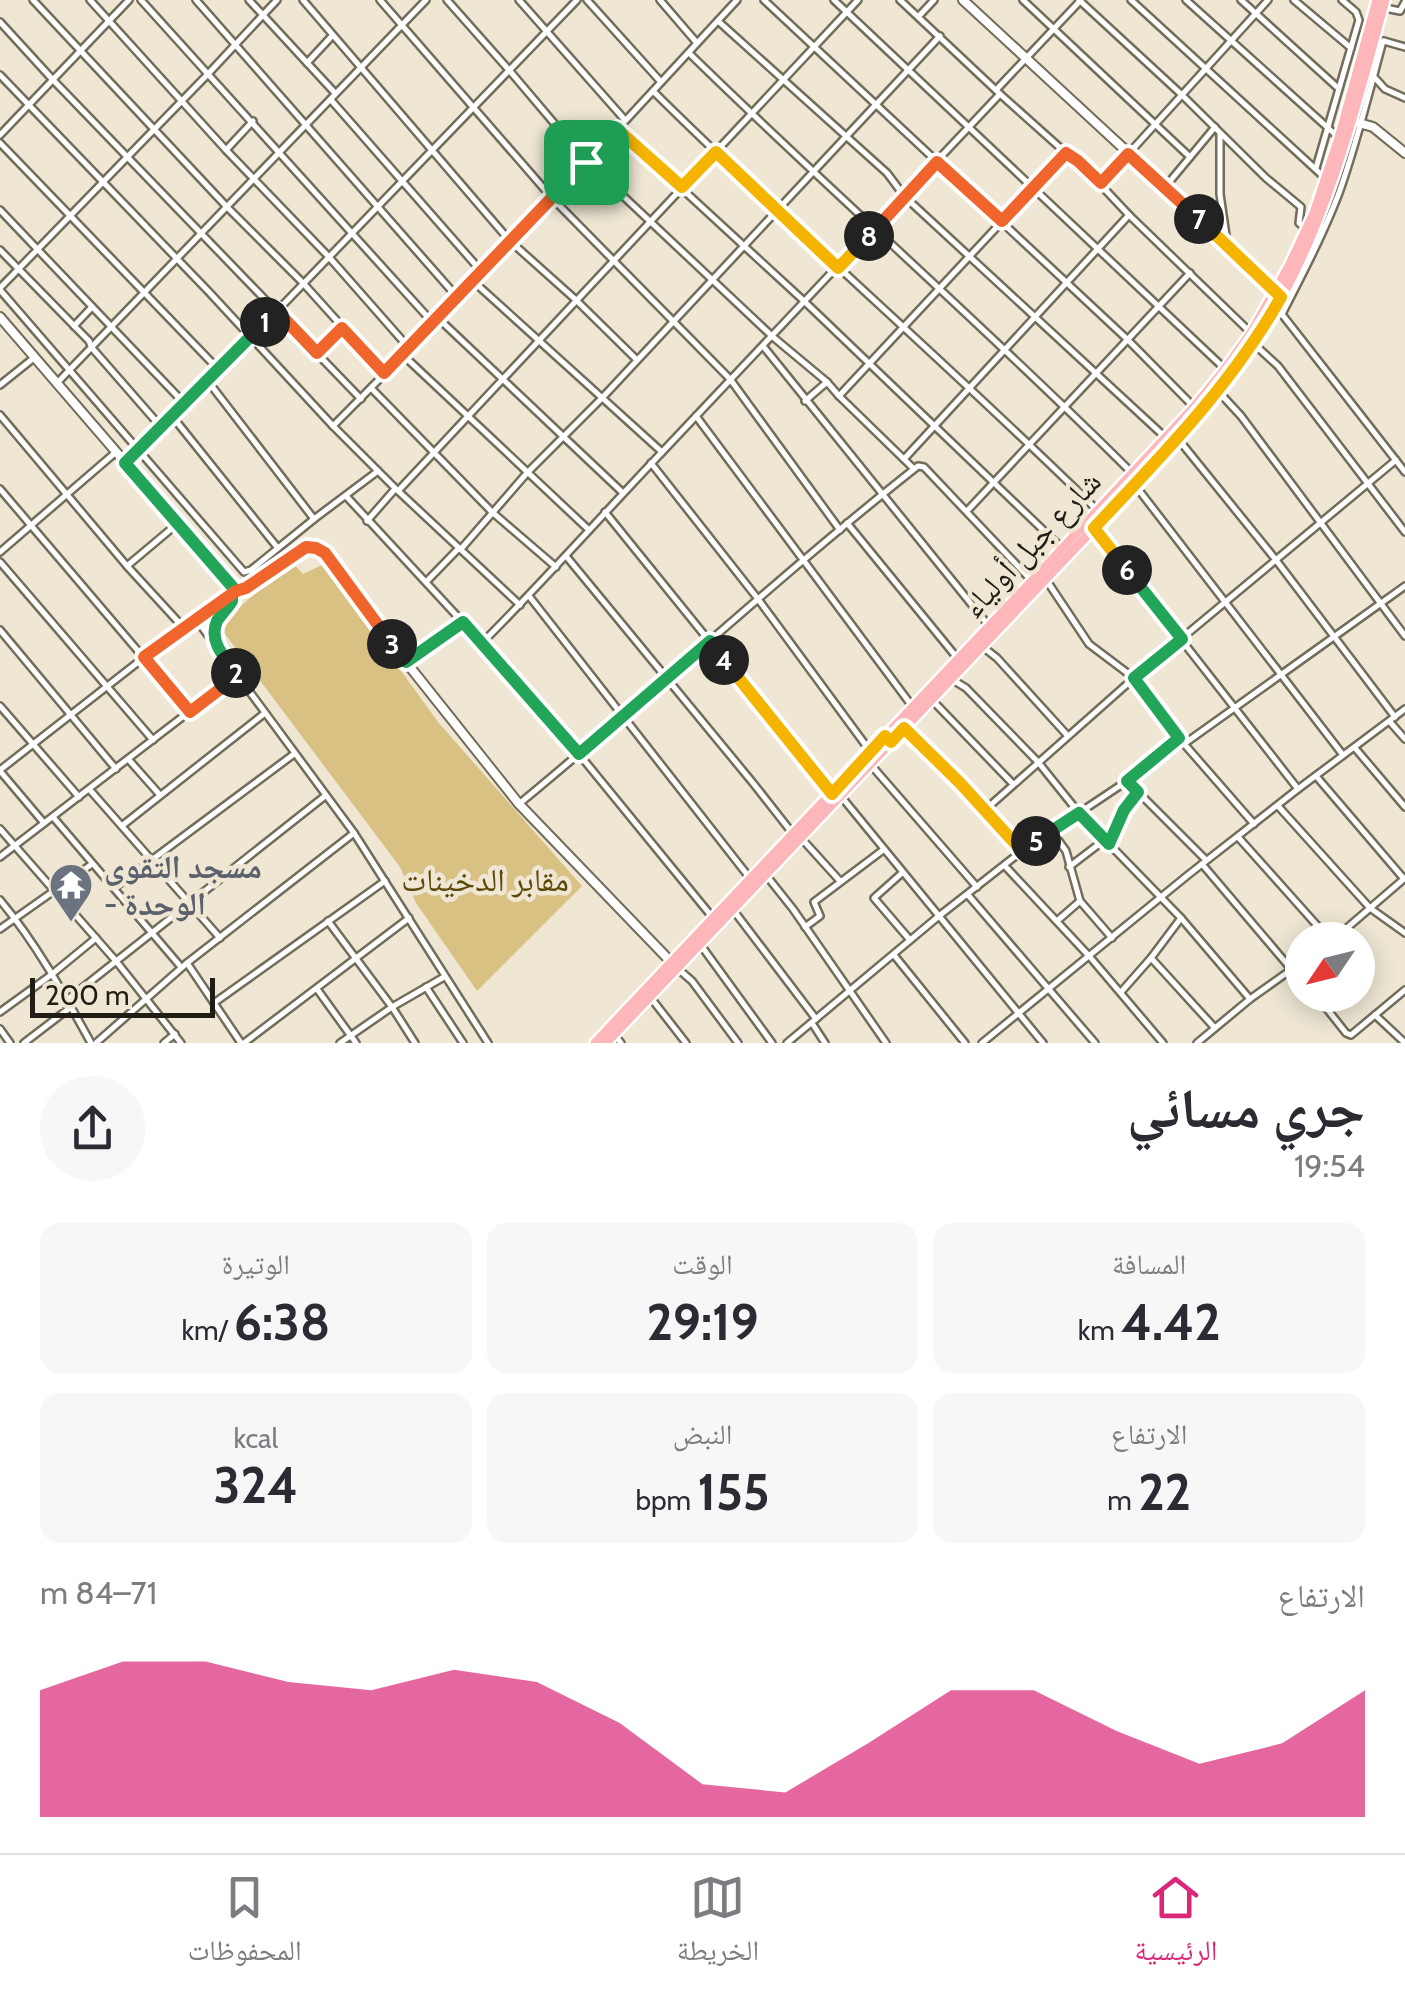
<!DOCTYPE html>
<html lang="ar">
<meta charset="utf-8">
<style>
:root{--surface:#fff;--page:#f7f7f7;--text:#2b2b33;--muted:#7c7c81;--line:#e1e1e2;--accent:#db2777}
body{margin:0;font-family:Cabin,"Noto Naskh Arabic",sans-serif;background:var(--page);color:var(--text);direction:rtl;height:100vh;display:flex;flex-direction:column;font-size:38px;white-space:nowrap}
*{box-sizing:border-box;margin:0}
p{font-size:32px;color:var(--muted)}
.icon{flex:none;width:55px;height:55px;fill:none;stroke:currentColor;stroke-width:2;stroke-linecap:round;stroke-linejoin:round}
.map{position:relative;height:1043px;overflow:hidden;direction:ltr}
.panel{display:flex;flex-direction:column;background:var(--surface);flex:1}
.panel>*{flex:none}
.needle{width:65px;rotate:235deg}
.controls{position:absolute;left:1285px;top:922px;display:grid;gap:20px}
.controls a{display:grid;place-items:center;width:90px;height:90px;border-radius:50%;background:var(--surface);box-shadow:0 5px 25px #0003;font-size:50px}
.scale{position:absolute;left:30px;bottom:25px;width:185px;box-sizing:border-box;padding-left:10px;border:5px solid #201d16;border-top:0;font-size:28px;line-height:35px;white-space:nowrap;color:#201d16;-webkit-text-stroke:8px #efe7d4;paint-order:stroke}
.pin{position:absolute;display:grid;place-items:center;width:85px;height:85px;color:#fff;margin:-42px;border-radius:20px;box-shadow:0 5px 15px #0006}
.km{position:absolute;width:50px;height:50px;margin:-25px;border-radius:50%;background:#222;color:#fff;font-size:28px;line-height:50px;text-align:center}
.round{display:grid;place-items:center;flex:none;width:105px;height:105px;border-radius:52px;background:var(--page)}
.overview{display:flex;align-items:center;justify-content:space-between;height:170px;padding:0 40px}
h1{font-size:55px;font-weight:800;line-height:75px}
.figures{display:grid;grid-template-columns:repeat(3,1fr);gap:15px;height:170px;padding:10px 40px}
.figures div{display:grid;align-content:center;border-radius:20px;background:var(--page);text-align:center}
.figures b{font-size:50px;font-weight:800}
.figures small{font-size:28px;font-weight:400}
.figures p{font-size:28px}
.chart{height:280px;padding:20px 40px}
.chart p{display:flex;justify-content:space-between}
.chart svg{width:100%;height:180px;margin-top:10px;fill:var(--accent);opacity:.7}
.dock{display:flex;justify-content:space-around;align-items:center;height:140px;border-top:2px solid var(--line);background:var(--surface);font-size:28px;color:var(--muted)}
.dock a{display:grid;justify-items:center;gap:5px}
.dock .active{color:var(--accent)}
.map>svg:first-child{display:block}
.green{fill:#d9c183}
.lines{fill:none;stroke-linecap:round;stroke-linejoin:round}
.minor-casing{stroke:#726c5b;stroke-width:10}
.tertiary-casing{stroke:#726c5b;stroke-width:12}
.primary-casing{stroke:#fff;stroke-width:14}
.minor{stroke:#fff;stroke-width:5}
.tertiary{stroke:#fff;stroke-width:8}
.primary{stroke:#fdb6b9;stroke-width:9}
.split-1-casing{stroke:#fff;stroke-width:20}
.split-2-casing{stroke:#fff;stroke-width:20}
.split-3-casing{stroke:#fff;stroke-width:20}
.split-4-casing{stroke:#fff;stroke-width:20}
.split-5-casing{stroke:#fff;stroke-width:20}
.split-6-casing{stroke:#fff;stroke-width:20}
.split-7-casing{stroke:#fff;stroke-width:20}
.split-8-casing{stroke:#fff;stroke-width:20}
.split-9-casing{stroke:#fff;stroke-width:20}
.split-1{stroke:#f0652b;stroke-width:12}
.split-2{stroke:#22a559;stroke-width:12}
.split-3{stroke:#f0652b;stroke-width:12}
.split-4{stroke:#22a559;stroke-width:12}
.split-5{stroke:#f5b400;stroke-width:12}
.split-6{stroke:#22a559;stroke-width:12}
.split-7{stroke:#f5b400;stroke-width:12}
.split-8{stroke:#f0652b;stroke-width:12}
.split-9{stroke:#f5b400;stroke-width:12}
.labels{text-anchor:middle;stroke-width:9;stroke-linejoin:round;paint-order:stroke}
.street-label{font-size:32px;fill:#201d16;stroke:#efe7d4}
.worship-label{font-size:32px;font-weight:bold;fill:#5b616d;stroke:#efe7d4;text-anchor:start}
.park-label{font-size:32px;fill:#5c4808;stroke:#efe7d4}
</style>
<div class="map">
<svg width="1405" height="1043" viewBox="0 0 1405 1043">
<rect width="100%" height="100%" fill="#efe7d4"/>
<polygon class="green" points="291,561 303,574 324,564 438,722 582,886 477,991 416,903 400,867 219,626"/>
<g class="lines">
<defs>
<g id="minor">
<polyline points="33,0 227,207 303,283 384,373"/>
<polyline points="90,0 226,150 328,256 409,348"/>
<polyline points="141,0 434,324"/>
<polyline points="196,0 458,298"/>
<polyline points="249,0 335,93"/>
<polyline points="303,0 510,241 576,300 636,359"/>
<polyline points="380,0 553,199 730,379 840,530"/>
<polyline points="447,0 509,70 587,162 773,337 827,382 839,396 913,468"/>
<polyline points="519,0 625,120"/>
<polyline points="587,0 661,82"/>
<polyline points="660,0 697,43"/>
<polyline points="764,0 1127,339 1194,407"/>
<polyline points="834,0 1225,369"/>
<polyline points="900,0 1000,94 1066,153 1082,165 1129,215 1249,331"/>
<polyline points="1023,0 1190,157"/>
<polyline points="1079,0 1182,95 1266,178 1301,207 1299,223 1305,228"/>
<polyline points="1131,0 1324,177"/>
<polyline points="1186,0 1337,136"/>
<polyline points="1241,0 1338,88"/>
<polyline points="1294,0 1351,48"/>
<polyline points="1385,8 1400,11 1405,2"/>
<polyline points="919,16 934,0"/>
<polyline points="718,21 887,173 905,197 1165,437"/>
<polyline points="0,22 54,81 361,399"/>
<polyline points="1384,41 1405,47"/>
<path d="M689,53C834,195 988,329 1132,473"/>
<polyline points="307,63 332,36"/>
<polyline points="0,75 209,292 333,426 396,489 520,605"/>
<polyline points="1375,78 1385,89 1405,98"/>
<polyline points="996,90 1081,0"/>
<path d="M653,91C798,235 953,368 1098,511"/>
<polyline points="331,100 481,271"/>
<polyline points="617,129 805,302 1062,548"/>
<polyline points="1220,134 1220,194 1227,242"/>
<polyline points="0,135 129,0"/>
<polyline points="0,143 218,369"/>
<polyline points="226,150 253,121"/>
<polyline points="1316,168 1359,20 1356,12 1342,0"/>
<polyline points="1102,183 1268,0"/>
<polyline points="1166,186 1215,127"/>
<polyline points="0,210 184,403"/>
<polyline points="0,250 89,341 92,348 161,427"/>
<polyline points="473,281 662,452"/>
<polyline points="0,288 208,74 277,0"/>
<polyline points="0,290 244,572 251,570 314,519 378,471"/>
<polyline points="1281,313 1405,472"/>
<path d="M1282,314C1302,275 1323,235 1339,193C1357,143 1369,92 1383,41"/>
<polyline points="439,319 623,493"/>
<polyline points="74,326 92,307"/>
<polyline points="1254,344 1278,366 1405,532"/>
<polyline points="763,346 989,626"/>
<polyline points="317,353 342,328"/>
<polyline points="403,355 589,530"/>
<polyline points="207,380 314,519"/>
<polyline points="57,383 426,0"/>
<polyline points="0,385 35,357"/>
<polyline points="371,388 492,512 556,567"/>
<polyline points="1218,391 1241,416 1405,636"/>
<polyline points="839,396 1066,153"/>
<polyline points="805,401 827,382"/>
<polyline points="0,415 127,566 183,627"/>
<polyline points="172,416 277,547"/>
<polyline points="696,416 912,706"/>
<polyline points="333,426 434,324 481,271 553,199 737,0"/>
<polyline points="1179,440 1276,560 1395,717"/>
<polyline points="904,459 1129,215"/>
<polyline points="125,463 251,338 577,0"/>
<polyline points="651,463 758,599 870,751"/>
<polyline points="1135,485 1343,755"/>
<polyline points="0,489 190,712"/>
<polyline points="398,491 858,0"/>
<polyline points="346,496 482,643 579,754 713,918"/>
<polyline points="967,511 1190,273"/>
<polyline points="605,512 832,793"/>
<polyline points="367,521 395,489"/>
<polyline points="847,523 958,659"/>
<polyline points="1094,528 1298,789"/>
<polyline points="461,549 527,473 603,397 940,36"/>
<polyline points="0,552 116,452"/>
<polyline points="566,556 753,783 793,834"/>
<polyline points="0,562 153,740"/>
<polyline points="127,566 177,524"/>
<polyline points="427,581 459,548"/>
<polyline points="1047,581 1089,644 1134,678 1179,738 1254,824"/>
<polyline points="529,596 749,877"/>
<polyline points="196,619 354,833 488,1043"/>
<polyline points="0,630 116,769"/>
<path d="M215,641C212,614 233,613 232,594"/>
<path d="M482,643C545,580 604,513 665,449C777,331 889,213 1000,94"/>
<polyline points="983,647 997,658 1067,735"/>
<polyline points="406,662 463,622"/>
<polyline points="953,680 966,688 1038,762 1079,813 1181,918 1250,999"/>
<polyline points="932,700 1013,784"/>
<polyline points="0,706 79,797"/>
<polyline points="1390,722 1405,739"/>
<polyline points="906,730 960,783 1022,851"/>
<polyline points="1184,744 1405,586"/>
<polyline points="1355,748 1405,807"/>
<polyline points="129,760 160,795"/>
<polyline points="871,765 977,887"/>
<polyline points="0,770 183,627 236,591"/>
<polyline points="0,771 44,823"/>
<polyline points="1316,776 1404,879"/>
<polyline points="1127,781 1206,860"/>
<polyline points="90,790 220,938"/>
<polyline points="840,795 1043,1043"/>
<path d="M519,804C654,693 781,574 918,466L924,467L1032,581"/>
<polyline points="1278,806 1370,908 1405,933"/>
<polyline points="985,810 1134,678 1396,460"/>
<polyline points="53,817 181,967"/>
<polyline points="123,825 265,713"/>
<polyline points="0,829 116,961 181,1043"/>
<polyline points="1051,830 1066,851 1080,901 1112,938"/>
<polyline points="1238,837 1330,940"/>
<polyline points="802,839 840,881"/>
<polyline points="1109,844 1124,810 1138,791"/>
<polyline points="0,857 237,675"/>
<polyline points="1202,864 1292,970"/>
<polyline points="1005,866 1090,957 1163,1043"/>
<polyline points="1069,867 1103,841"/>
<polyline points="902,873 874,898 910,940"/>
<polyline points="766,875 793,909 886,1043"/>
<polyline points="114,888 294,754"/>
<polyline points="968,895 1095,1043"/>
<path d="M0,900C36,943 64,994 91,1043"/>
<polyline points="734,911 816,1019"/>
<polyline points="328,921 392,1007 415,1043"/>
<polyline points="1057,921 1080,901"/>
<polyline points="805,927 820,916 814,902 883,850"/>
<polyline points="0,929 92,864"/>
<polyline points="1333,940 1405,878"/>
<polyline points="700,944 772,1043"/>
<polyline points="894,955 965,1043"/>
<polyline points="1151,958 1214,1027"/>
<polyline points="187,963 241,1043"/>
<polyline points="677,968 692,981 738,1043"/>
<polyline points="1295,968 1302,978"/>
<polyline points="426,987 463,1043"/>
<polyline points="317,989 356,1043"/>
<polyline points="1121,992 1151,958 1181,918"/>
<polyline points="1316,995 1346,1033 1351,1035 1405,990"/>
<polyline points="651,998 686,1043"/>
<polyline points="67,1000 325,796"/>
<polyline points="214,1003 385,881"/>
<polyline points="0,1012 51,975 96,938"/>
<polyline points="1375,1015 1405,1043"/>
<polyline points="812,1023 825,1043"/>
<polyline points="0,1029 10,1043"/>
<polyline points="614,1034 621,1043"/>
<polyline points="24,1043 71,1007"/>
<polyline points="96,1043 187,963 354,833"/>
<polyline points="164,1043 175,1034"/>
<polyline points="244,1043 409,918"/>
<polyline points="340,1043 392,1007 444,977"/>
<polyline points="787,1043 939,916 1022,851 1127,781 1179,738"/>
<polyline points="982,1043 1188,875 1298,789 1405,709"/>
<polyline points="1197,1043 1250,999 1302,962"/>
</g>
<g id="tertiary">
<polyline points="963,0 1228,245 1277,294"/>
<polyline points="1352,121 1373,127 1405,153"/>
<polyline points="0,317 236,591 247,589 302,548 312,547 325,553 406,662 519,804 673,964"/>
</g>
<g id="primary">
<polyline points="595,1043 1032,581 1194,407 1225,369 1251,333 1289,266 1314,213 1339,138 1377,0"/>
<path d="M606,1043L1135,485C1177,439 1220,395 1254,343C1324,239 1352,119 1385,0"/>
</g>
</defs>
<use href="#minor" class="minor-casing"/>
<use href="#tertiary" class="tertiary-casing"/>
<use href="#primary" class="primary-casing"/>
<use href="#minor" class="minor"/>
<use href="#tertiary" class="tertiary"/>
<use href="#primary" class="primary"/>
</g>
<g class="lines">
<defs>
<polyline id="split-1" points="265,322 276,310 317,353 342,328 384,373 586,162"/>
<path id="split-2" d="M236,673C225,658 208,641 217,621C221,614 228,608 232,601V594L236,591L125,463L265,322"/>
<polyline id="split-3" points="236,673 237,676 190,712 144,657 236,591 246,588 306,547 316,548 325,553 392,644"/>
<polyline id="split-4" points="392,644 406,662 463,622 579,754 710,641 724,660"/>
<polyline id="split-5" points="724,660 832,794 885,736 891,742 904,728 960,783 1022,851 1036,841"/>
<polyline id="split-6" points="1036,841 1079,813 1109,844 1124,810 1138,792 1127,781 1179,738 1134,678 1182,639 1127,570"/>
<path id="split-7" d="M1127,570L1094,528C1162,455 1232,385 1281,297L1199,219"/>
<polyline id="split-8" points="869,236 937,162 1002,221 1066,153 1078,161 1101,183 1128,154 1199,219"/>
<polyline id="split-9" points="586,162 617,129 682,187 716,152 838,268 869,236"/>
</defs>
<use href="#split-1" class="split-1-casing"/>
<use href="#split-2" class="split-2-casing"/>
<use href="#split-3" class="split-3-casing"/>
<use href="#split-4" class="split-4-casing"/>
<use href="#split-5" class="split-5-casing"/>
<use href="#split-6" class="split-6-casing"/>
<use href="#split-7" class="split-7-casing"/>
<use href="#split-8" class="split-8-casing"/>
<use href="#split-9" class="split-9-casing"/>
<use href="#split-1" class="split-1"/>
<use href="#split-2" class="split-2"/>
<use href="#split-3" class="split-3"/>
<use href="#split-4" class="split-4"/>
<use href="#split-5" class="split-5"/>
<use href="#split-6" class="split-6"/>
<use href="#split-7" class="split-7"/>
<use href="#split-8" class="split-8"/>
<use href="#split-9" class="split-9"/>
</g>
<defs>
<symbol id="temple-pin" viewBox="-11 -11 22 30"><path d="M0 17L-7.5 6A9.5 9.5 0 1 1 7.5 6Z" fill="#6b7280" stroke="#efe7d4"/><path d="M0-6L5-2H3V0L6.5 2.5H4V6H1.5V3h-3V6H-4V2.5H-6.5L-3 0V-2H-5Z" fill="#fff"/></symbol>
</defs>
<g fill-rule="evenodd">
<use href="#temple-pin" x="46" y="860" width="50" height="68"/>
</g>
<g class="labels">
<g class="street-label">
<text transform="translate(1031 544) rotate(-47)" y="11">شارع جبل أولياء</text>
</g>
<g class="worship-label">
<text x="104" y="878">مسجد التقوى<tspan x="104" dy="37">- الوحدة</tspan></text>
</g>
<g class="park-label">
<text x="485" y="891">مقابر الدخينات</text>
</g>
</g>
</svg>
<div class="controls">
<a><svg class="needle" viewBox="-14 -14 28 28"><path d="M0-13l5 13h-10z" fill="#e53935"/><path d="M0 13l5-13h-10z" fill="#7c7c81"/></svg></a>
</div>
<div class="scale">200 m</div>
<div class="pin" style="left:586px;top:162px;background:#1e9e55"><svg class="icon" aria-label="arrive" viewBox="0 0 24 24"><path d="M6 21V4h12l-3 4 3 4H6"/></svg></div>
<b class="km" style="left:265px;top:322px">1</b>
<b class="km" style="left:236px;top:673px">2</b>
<b class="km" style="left:392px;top:644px">3</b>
<b class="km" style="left:724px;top:660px">4</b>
<b class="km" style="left:1036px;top:841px">5</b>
<b class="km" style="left:1127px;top:570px">6</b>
<b class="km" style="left:1199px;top:219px">7</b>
<b class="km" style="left:869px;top:236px">8</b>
</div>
<section class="panel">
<div class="overview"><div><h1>جري مسائي</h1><p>19:54</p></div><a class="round"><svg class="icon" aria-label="share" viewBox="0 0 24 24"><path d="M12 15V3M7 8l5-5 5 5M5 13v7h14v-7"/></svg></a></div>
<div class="figures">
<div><p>المسافة</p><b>4.42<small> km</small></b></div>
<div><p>الوقت</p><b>29:19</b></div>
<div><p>الوتيرة</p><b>6:38<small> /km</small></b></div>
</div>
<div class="figures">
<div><p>الارتفاع</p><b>22<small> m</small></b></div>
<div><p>النبض</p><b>155<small> bpm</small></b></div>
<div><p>kcal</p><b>324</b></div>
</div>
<div class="chart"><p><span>الارتفاع</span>71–84 m</p>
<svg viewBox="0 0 160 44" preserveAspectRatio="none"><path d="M0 44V13L10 6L20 6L30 11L40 13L50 8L60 11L70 21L80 36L90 38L100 26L110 13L120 13L130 23L140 31L150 26L160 13V44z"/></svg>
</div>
</section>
<nav class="dock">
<a class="active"><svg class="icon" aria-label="home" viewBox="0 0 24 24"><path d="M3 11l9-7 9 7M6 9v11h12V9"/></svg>الرئيسية</a>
<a><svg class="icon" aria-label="map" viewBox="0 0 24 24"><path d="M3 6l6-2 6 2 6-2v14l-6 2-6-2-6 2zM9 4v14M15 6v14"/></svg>الخريطة</a>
<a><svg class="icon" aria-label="saved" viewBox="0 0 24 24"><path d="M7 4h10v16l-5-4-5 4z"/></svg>المحفوظات</a>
</nav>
